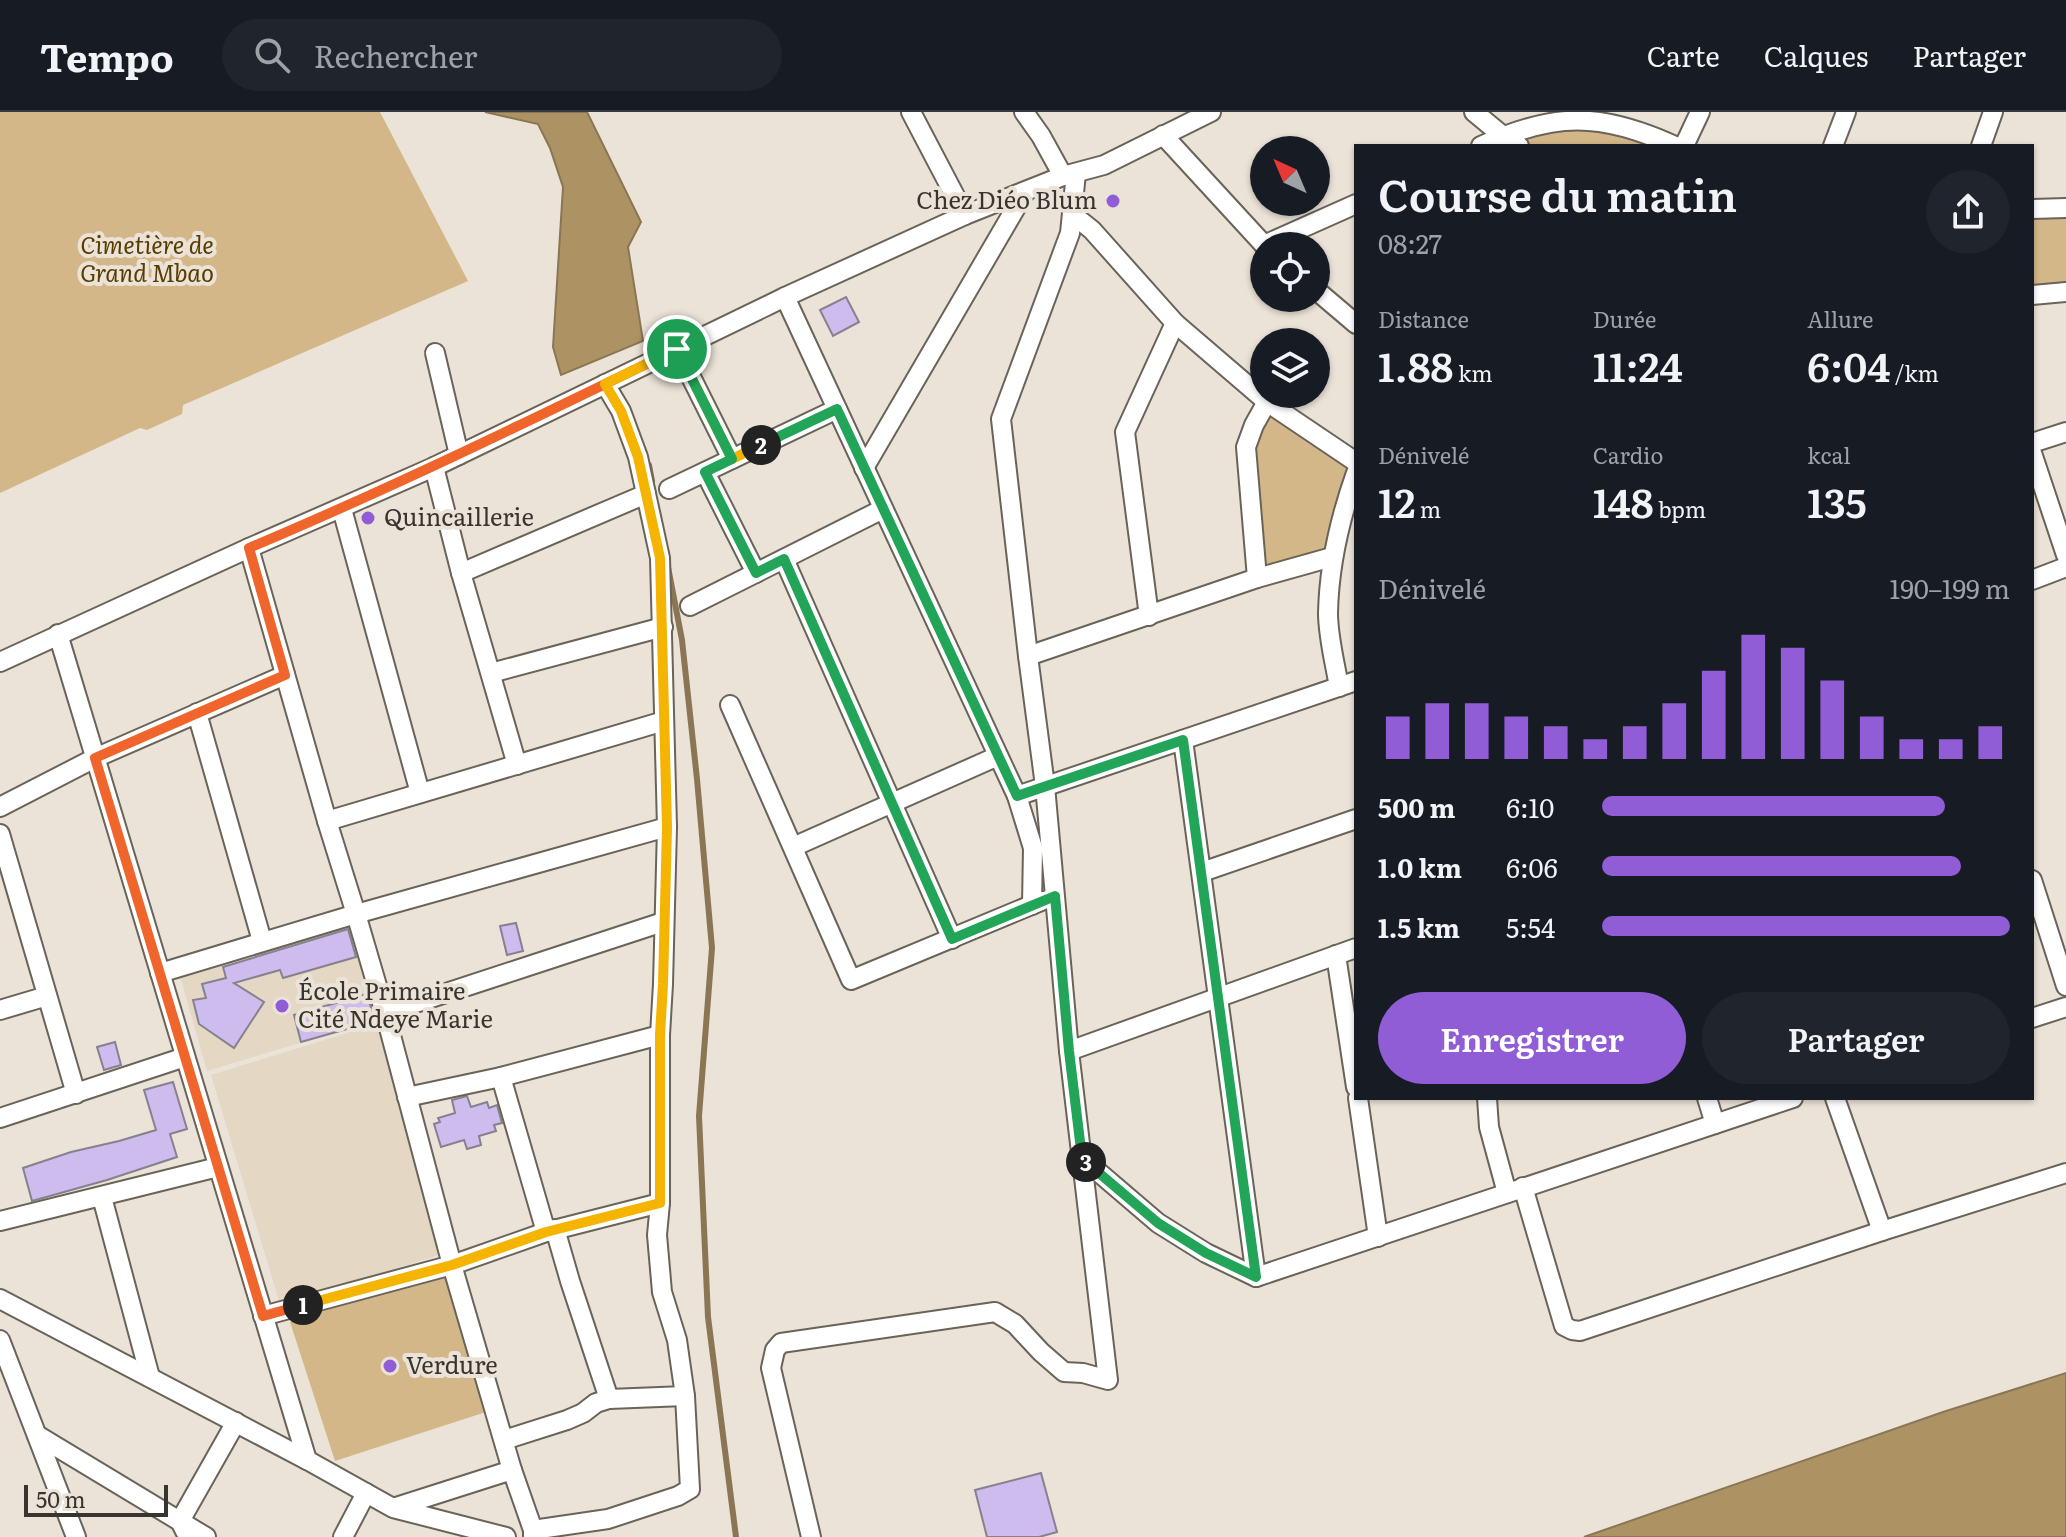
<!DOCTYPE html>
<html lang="fr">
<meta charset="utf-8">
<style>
:root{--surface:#171b24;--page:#20242c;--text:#f1f3f6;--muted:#9ea1a6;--line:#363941;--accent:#915dd6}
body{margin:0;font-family:Literata,serif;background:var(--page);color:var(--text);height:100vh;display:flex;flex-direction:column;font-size:30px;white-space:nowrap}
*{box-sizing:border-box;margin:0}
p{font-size:26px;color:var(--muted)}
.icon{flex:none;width:44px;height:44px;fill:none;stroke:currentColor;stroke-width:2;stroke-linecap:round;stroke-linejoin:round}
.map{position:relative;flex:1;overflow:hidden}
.details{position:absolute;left:1354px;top:32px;width:680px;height:956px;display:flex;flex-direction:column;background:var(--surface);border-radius:0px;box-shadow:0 2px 6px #0004}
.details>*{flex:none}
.needle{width:52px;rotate:316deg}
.controls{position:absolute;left:1250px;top:24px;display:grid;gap:16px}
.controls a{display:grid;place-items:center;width:80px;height:80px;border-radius:50%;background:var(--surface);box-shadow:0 2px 6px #0004;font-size:40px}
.scale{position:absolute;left:24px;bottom:20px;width:144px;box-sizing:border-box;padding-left:8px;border:4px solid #383530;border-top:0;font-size:22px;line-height:28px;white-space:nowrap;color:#383530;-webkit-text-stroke:6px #ebe3d7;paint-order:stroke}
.pin{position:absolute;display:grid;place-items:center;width:68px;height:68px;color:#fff;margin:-34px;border:4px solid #fff;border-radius:50%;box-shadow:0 2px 8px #0007}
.km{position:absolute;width:40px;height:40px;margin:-20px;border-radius:50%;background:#222;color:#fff;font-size:22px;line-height:40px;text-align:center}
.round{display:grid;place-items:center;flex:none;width:84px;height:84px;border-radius:42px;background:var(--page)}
.overview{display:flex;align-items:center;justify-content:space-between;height:136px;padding:0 24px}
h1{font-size:44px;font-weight:600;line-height:60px}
.figures{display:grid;grid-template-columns:repeat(3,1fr);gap:12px;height:136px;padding:8px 24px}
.figures div{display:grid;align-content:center}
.figures b{font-size:40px;font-weight:600}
.figures small{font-size:22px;font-weight:400}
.figures p{font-size:22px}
.chart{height:224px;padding:16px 24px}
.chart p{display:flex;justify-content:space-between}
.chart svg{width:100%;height:144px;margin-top:8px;stroke:var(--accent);stroke-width:6}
.primary-button{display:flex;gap:16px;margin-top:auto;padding:16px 24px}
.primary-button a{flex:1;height:92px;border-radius:48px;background:var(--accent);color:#fff;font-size:32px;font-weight:600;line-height:92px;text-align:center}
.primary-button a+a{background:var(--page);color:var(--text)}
ul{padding:0 24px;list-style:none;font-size:26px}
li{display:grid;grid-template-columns:128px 96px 1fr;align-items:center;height:60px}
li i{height:20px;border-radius:10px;background:var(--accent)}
header{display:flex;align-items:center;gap:48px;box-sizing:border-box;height:112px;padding:0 40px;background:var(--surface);border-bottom:2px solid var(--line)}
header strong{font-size:38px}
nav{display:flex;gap:44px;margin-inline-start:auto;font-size:28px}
.search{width:560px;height:72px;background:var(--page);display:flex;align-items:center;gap:20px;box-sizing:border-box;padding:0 28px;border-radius:44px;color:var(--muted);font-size:30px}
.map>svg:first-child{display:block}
.built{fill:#e4d8c5}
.green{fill:#d3b789}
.water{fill:#ad9264;stroke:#8a7654;stroke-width:2}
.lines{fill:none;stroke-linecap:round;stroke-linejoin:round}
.stream{stroke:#8a7654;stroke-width:6}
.building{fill:#cdbced;stroke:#85818e;stroke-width:2}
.minor-casing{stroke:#6a6358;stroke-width:22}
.minor{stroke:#fff;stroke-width:18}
.split-1-casing{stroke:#fff;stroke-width:16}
.split-2-casing{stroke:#fff;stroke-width:16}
.split-3-casing{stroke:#fff;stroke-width:16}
.split-4-casing{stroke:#fff;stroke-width:16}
.split-1{stroke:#f0652b;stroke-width:10}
.split-2{stroke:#f5b400;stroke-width:10}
.split-3{stroke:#22a559;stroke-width:10}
.split-4{stroke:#22a559;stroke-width:10}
.poi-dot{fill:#915dd6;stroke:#ebe3d7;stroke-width:3}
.labels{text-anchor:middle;stroke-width:8;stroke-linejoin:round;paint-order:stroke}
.poi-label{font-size:24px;fill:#383530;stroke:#ebe3d7;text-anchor:start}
.park-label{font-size:24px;font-style:italic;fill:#593d00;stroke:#ebe3d7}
</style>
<header>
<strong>Tempo</strong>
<div class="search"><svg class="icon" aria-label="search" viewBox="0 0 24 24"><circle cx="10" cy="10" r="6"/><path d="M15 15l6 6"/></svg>Rechercher</div>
<nav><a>Carte</a><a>Calques</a><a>Partager</a></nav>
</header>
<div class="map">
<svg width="2066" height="1425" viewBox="0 0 2066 1425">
<rect width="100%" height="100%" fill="#ebe3d7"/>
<g class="built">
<polygon points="352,812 380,907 207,959 180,864"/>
<polygon points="376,912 446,1141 280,1192 211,963"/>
</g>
<g class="green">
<polygon points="0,0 380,0 468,169 183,293 182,302 147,318 140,316 0,381"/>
<polygon points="1589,9 1660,34 1510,34 1547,13"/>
<polygon points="2066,93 2066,178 2032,182 2032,95"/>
<polygon points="1266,294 1356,353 1328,447 1265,463 1251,336"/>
<polygon points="444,1160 489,1299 335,1349 290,1210"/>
</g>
<g class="water">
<polygon points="485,0 587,0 641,110 628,135 643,229 561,263 553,235 563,75 550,36 538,12"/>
<polygon points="2066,1261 2066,1425 1584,1425 1943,1300"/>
</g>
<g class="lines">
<g class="stream">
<polyline points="649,353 652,369"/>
<polyline points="668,455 682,528 697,667 712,836 699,1004 708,1205 736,1425"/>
</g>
</g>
<g class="building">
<polygon points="846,185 859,210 833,224 820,198"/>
<polygon points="516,811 523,839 507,843 500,814"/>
<polygon points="348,817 356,845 283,866 280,858 234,871 264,890 234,936 199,912 193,888 206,886 202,872 226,866 223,855"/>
<polygon points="367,882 375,909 301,930 294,903"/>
<polygon points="115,930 121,953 104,958 97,935"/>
<polygon points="173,970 187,1017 170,1022 177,1045 107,1068 32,1089 23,1056 71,1040 119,1029 156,1018 144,978"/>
<polygon points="467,984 471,995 487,990 489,996 497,993 502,1011 494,1013 496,1019 479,1024 481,1033 467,1037 464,1028 441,1035 434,1012 440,1010 438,1006 455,1001 452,988"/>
<polygon points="1041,1361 1057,1420 1039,1425 987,1425 975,1378"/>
</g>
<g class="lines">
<defs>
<g id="minor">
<polyline points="911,0 965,103"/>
<polyline points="1024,0 1041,24 1063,64"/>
<polyline points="1474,0 1503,24 1519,34"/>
<polyline points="1163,23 1265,134"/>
<path d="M1481,34C1554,0 1601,0 1675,34"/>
<polyline points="1684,34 1700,0"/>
<polyline points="1833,34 1846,0"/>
<polyline points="1981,34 1993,0"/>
<polyline points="2032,97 2066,96"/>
<polyline points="1072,102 1092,118 1175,211 1267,290 1356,350"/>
<polyline points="1264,133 1356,92"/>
<polyline points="1316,178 1356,212"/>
<polyline points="2032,183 2066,180"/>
<polyline points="785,185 1017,684 1033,736 1032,793"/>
<polyline points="677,237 732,347"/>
<polyline points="435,241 459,343"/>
<polyline points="2032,331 2066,320"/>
<polyline points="2032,341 2066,443"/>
<polyline points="434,355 461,461 517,653"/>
<polyline points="864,356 1025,80"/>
<polyline points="705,360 756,461"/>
<polyline points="669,377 837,297"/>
<polyline points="342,397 420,681"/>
<polyline points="249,436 327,709 356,802 385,901 452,1153 512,1358 533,1418 533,1425"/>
<polyline points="784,447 952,827"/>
<polyline points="461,461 646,382"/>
<polyline points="1257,466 1246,335 1254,313 1267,290"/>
<polyline points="2032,468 2066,455"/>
<polyline points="690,494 883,397"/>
<polyline points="1149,504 1125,320 1175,211"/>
<polyline points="58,522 307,1348"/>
<polyline points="1028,544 1257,466 1332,445"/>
<polyline points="0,550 249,436 434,355 785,185 965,103 1063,64 1104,53 1211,0"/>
<polyline points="491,561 663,515"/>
<path d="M1339,575C1335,551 1328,525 1328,501C1329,452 1340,406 1356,361"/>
<polyline points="730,593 851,868 1041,789"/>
<polyline points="197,601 262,829"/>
<polyline points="1183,628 1256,1165"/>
<polyline points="1017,684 1356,569"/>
<polyline points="0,695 95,646 285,563"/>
<polyline points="327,709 664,609"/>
<polyline points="0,722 76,982"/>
<polyline points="793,735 998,644"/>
<polyline points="1202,760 1356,707"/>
<polyline points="2032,768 2066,874"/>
<polyline points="1336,843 1356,975"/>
<polyline points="160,861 356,802 667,715"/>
<polyline points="0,898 47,884"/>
<path d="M385,901C477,870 571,841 663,810"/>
<polyline points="2032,906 2066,895"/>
<polyline points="1069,939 1356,836"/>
<polyline points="501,965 546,1120"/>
<polyline points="407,985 501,965 660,923"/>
<polyline points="1358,986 1378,1125"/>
<polyline points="1487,986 1489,1015 1507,1081"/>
<polyline points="1707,986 1715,1012"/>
<polyline points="1835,986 1882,1119 2066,1061"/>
<polyline points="0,1006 185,945"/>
<polyline points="1082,1046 1158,1111 1206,1141 1256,1165 1793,986"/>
<polyline points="1523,1075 1564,1214 1572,1218 1580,1219 1882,1119"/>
<polyline points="102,1085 150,1265"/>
<polyline points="0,1109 218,1055"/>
<polyline points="555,1117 570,1169 609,1287"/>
<polyline points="0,1187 307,1348 393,1396 506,1425"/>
<polyline points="263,1204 452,1153 546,1120 660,1091"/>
<polyline points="0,1228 76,1425"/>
<polyline points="37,1323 206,1425"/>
<polyline points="504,1328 567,1308 583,1301 596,1291 609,1287 685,1284"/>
<polyline points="396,1395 512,1358"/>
<polyline points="533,1418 608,1407 678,1384 690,1377 685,1284 677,1228 662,1180 657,1123 660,1091 660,923 663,872 667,715 660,446 638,345 621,299 605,272"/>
<polyline points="185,1419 180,1409 236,1310"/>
<polyline points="343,1425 366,1381"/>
<polyline points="811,1425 771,1256 775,1238 781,1231 995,1200 1015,1212 1041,1240 1064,1260 1083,1261 1108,1268 1069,939 1045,674 1028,544 1001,307 1070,121 1076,61"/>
</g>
</defs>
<use href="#minor" class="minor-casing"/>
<use href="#minor" class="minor"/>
</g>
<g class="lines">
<defs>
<path id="split-1" d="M303,1193L263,1204L95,646L285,563L249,436C394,375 535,306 677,237"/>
<polyline id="split-2" points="303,1193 452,1153 546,1120 660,1091 660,923 663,872 667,715 660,446 638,345 621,299 605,272 677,237 732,347 761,333"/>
<polyline id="split-3" points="761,333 837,297 1017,684 1183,628 1256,1165 1206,1141 1158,1111 1086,1050"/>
<polyline id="split-4" points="677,237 732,347 705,360 756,461 784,447 952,827 1055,784 1069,939 1082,1046 1086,1050"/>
</defs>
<use href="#split-1" class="split-1-casing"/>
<use href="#split-2" class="split-2-casing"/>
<use href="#split-3" class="split-3-casing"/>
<use href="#split-4" class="split-4-casing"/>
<use href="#split-1" class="split-1"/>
<use href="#split-2" class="split-2"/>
<use href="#split-3" class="split-3"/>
<use href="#split-4" class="split-4"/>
</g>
<g class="poi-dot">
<circle cx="1113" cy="89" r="8"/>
<circle cx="368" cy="406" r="8"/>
<circle cx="282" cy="894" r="8"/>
<circle cx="390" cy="1254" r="8"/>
</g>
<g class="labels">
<g class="poi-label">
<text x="1097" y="97" text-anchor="end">Chez Diéo Blum</text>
<text x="384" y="414">Quincaillerie</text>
<text x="298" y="888">École Primaire<tspan x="298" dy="28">Cité Ndeye Marie</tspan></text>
<text x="406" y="1262">Verdure</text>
</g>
<g class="park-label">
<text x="147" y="142">Cimetière de<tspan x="147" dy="28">Grand Mbao</tspan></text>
</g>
</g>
</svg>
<div class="controls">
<a><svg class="needle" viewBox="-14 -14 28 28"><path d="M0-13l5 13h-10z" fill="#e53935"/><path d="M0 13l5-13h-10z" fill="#9ea1a6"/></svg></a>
<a><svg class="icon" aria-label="locate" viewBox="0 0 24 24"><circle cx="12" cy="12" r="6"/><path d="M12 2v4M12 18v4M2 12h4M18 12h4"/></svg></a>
<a><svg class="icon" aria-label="layers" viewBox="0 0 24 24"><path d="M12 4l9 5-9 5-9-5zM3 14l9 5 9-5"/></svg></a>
</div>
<div class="scale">50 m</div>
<div class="pin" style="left:677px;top:237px;background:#1e9e55"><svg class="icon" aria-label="arrive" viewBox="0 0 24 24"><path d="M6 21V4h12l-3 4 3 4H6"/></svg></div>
<b class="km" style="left:303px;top:1193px">1</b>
<b class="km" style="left:761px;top:333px">2</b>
<b class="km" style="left:1086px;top:1050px">3</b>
<section class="details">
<div class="overview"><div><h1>Course du matin</h1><p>08:27</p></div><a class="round"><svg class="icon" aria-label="share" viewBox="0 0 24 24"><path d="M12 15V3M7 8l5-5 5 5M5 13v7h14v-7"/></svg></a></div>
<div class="figures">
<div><p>Distance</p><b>1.88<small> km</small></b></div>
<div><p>Durée</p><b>11:24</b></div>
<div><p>Allure</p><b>6:04<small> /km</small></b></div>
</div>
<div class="figures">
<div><p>Dénivelé</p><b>12<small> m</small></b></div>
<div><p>Cardio</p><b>148<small> bpm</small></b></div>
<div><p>kcal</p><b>135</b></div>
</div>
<div class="chart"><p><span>Dénivelé</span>190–199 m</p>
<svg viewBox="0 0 160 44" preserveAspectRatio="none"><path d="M5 44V31M15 44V27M25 44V27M35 44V31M45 44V34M55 44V38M65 44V34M75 44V27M85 44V17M95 44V6M105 44V10M115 44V20M125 44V31M135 44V38M145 44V38M155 44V34"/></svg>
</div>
<ul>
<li><b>500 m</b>6:10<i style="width:84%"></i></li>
<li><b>1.0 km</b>6:06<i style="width:88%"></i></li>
<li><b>1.5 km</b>5:54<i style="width:100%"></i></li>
</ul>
<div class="primary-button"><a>Enregistrer</a><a>Partager</a></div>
</section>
</div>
